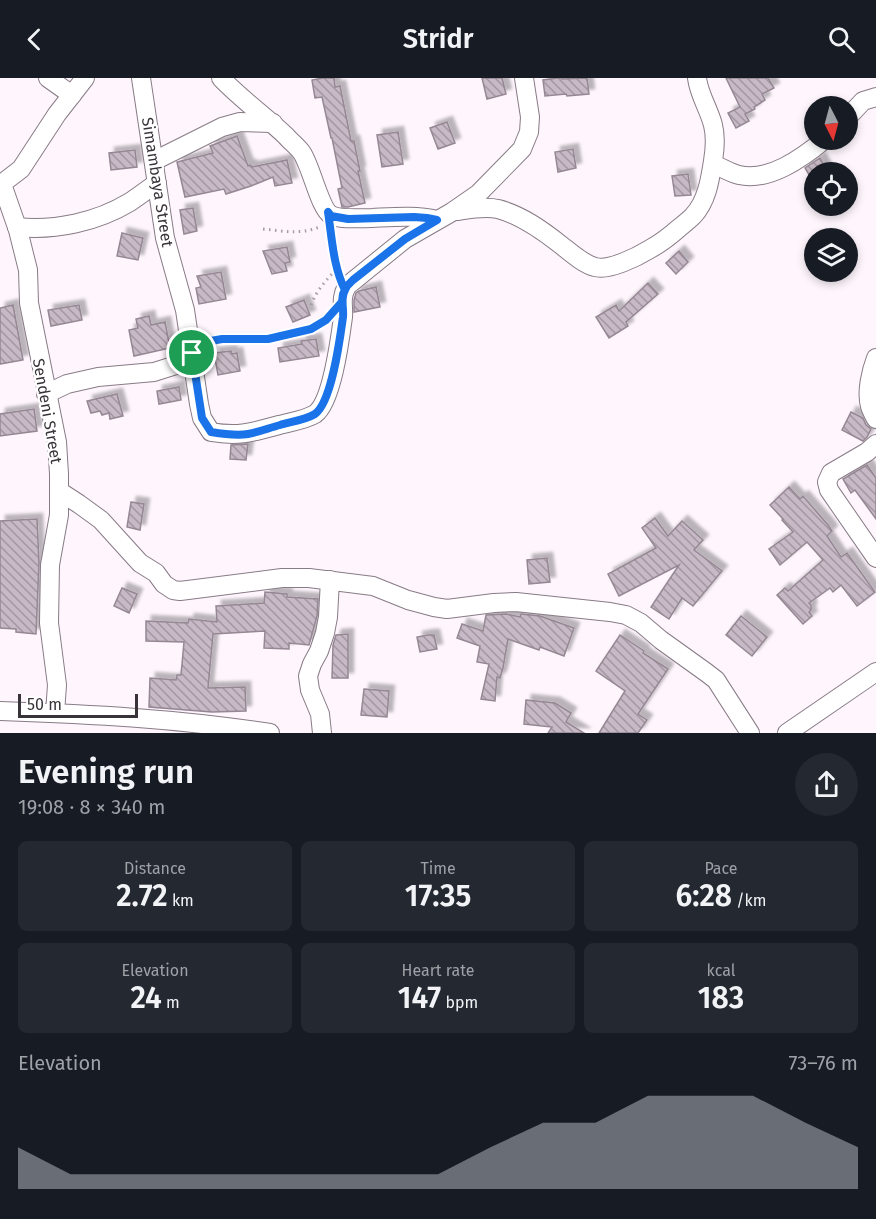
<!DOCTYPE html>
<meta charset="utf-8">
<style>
:root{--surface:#171b24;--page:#242831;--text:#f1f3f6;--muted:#9ea1a6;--accent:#8c9099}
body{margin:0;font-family:"Fira Sans",sans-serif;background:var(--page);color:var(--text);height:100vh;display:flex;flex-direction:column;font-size:22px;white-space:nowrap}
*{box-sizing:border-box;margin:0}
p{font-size:20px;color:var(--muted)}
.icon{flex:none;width:33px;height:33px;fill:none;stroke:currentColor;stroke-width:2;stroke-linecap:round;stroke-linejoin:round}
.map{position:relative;height:655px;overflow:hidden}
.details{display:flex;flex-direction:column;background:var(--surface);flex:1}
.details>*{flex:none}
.needle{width:39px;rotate:174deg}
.fabs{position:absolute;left:804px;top:18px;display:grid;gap:12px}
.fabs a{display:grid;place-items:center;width:54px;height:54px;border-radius:50%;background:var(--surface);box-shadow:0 3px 9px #0003;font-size:30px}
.scale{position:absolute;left:18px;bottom:15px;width:120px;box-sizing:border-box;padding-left:6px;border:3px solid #383338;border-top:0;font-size:16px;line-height:21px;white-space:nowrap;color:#383338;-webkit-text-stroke:4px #fff;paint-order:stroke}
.pin{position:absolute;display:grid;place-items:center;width:51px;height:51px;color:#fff;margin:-26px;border:3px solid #fff;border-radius:50%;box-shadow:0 2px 6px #0007}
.round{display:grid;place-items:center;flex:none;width:63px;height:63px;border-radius:32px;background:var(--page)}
.head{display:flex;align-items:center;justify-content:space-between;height:102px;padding:0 18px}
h1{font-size:33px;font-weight:600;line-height:45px}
.stats{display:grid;grid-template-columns:repeat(3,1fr);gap:9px;height:102px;padding:6px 18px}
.stats div{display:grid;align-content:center;border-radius:9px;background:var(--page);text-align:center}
.stats b{font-size:30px;font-weight:600}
.stats small{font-size:16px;font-weight:400}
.stats p{font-size:16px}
.chart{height:168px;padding:12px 18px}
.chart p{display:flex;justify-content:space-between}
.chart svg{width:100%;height:108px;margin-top:6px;fill:var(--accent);opacity:.7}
header{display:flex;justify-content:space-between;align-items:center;height:78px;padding:0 18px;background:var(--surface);font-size:27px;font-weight:600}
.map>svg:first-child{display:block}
.building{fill:url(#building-back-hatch);stroke:#958894;stroke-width:1.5;filter:url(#shadow)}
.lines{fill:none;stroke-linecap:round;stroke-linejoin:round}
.minor-casing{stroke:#887b86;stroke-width:20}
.path{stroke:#a39ca2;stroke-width:3;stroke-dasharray:1.5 4.5;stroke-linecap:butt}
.minor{stroke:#fff;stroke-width:18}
.route-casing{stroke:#fff;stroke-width:12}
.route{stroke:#1a73e8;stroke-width:8}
.labels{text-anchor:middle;stroke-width:4.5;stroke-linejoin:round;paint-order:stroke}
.street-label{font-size:16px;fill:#383338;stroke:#fff}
</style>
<header><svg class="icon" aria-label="back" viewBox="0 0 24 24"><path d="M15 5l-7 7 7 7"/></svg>Stridr<svg class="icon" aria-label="search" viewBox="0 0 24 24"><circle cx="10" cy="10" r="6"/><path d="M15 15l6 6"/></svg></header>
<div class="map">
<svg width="876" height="655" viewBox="0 0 876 655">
<defs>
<pattern id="building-back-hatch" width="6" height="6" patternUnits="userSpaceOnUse" patternTransform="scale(1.5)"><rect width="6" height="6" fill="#c7b9c5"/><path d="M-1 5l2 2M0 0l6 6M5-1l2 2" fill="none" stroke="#a397a1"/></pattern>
<filter id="shadow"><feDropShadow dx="5.5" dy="-5.5" stdDeviation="1.5" flood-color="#0004"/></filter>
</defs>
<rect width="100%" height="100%" fill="#fef5fd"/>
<g class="building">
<polygon points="323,0 334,0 335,9 340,8 351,63 354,63 360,93 358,93 365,125 348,129 342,129 338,111 342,110 332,60 331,60 322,19 315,20 312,2"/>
<polygon points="482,0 502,0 506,16 487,21"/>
<polygon points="558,0 562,0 562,1 587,0 589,16 567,18 566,16 545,18 543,2"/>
<polygon points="726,0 768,0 774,10 762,16 765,22 754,29 755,31 745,36 749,43 736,50 728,35 740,29"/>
<polygon points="447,44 455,65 438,71 430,50"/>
<polygon points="398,54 403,86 382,89 377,57"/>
<polygon points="237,58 248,88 250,87 252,89 287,82 292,105 275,108 273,99 251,108 226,116 224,111 185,119 177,84 213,75 210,68"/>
<polygon points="573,71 576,90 558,94 555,74"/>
<polygon points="135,72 137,89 111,92 109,75"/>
<polygon points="820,80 826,91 820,94 814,94 814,98 811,100 805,90"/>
<polygon points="688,96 691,117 675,118 672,98"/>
<polygon points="193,130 197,153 184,156 180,132"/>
<polygon points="122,155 143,160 138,182 117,178"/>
<polygon points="287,169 290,184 285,185 287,193 272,196 263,173"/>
<polygon points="679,173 688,184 676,196 666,185"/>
<polygon points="221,194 226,221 199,226 196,210 201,209 197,198"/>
<polygon points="648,205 658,216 626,244 628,248 609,260 596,239 616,227 619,233"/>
<polygon points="376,209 380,229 354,234 354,222 356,215 359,213"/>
<polygon points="304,222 310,237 293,244 286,229"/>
<polygon points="13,227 23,282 0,286 0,230"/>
<polygon points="79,227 82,242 51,248 48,232"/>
<polygon points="149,238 151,247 165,244 170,270 134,278 129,252 138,250 136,241"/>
<polygon points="316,261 319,278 280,284 278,270 302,266 301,263"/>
<polygon points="231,273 232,276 237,275 240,293 218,297 214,275"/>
<polygon points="179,309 181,322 159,326 157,313"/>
<polygon points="117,316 123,338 110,341 109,335 102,337 100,333 91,335 87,323"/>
<polygon points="34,331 37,353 0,358 0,336"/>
<polygon points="851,334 863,340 866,347 871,351 867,359 863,363 842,352"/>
<polygon points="248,366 246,382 230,381 231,367"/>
<polygon points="867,387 876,400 876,441 855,412 851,415 843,401"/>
<polygon points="789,409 800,421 803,418 828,447 832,453 827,458 841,479 847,475 875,514 857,528 841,507 833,514 830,510 809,525 811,527 811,532 809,534 812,538 803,546 777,517 785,510 788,513 823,482 807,464 780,487 769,471 793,454 782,442 783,441 770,427"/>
<polygon points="131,424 144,426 140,452 127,449"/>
<polygon points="655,440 668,458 682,443 703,462 694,472 722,493 693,528 682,520 669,541 651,529 679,487 619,518 608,496 656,470 642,450"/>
<polygon points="37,441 39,485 36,556 16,554 16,551 0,550 0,443"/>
<polygon points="547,480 550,504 529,506 527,482"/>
<polygon points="122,510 137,516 129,535 114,528"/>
<polygon points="265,514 287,516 287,519 318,521 317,538 309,567 289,565 289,571 264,570 265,553 213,556 208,610 245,609 246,633 212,634 149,629 150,600 176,602 177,597 181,597 184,564 146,563 146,543 188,545 189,541 217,544 216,528 264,525"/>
<polygon points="506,536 520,539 521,536 540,538 574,550 564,578 540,569 539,572 508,561 503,590 500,600 497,599 495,623 481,621 489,586 477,584 480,568 457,560 462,546 483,553 486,537"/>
<polygon points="741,538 767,559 752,578 726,557"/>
<polygon points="348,556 348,600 332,600 333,567 336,557"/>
<polygon points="428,557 434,557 437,571 420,574 417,559"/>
<polygon points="620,557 644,573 643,575 668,591 638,636 647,642 638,655 599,655 625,613 596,593"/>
<polygon points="364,611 389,613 387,639 361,637"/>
<polygon points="526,622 555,625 571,635 566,644 584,655 548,655 552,649 524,646"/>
</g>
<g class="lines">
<defs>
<g id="minor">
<polyline points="48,0 72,17"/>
<path d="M141,0L165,160L185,232L199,326L202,340L211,354C239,359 253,354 279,347C290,344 305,342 315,336C332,324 340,261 343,239C344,227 340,221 347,208L405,161L452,134L478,116L522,71L529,54L530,39L524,0"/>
<path d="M221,0C241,21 265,38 286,58C291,64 298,69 302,75C311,88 320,131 331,137C340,142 362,140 372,140C394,139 416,137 437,142"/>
<polyline points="848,39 863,23 876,19"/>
<polyline points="154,83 222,49 240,44 273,45"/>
<path d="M713,86C721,89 730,95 739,97C769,104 802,80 824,62"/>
<polyline points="2,106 18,152 28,192 29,225 57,364 59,396 59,437 50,487 49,545 57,607 55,635"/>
<polyline points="0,107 21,91 57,36 85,0"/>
<path d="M457,133C470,131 485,128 498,131C521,137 542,152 561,167C570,174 583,186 595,189C609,193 637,179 650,171C661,165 670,158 679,150C684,146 689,142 693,138C707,123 710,102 713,83C715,71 716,59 713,47C709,31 699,17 697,0"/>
<path d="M17,149C55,153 97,144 130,124C139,118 148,111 157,105"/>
<path d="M876,280C871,293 866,314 870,328C871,332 874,337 876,341"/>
<polyline points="46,316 67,306 98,299 154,294 173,288 192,279"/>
<polyline points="876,366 867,374 831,395 827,404 829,412 876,480"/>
<polyline points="59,413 79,426 101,442 140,485 156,495 164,506 173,512 180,513 282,500 309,500 373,508 408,522 434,529 447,531 494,525 516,524 610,534 626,537 641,545 661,562 707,595 716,602 750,655"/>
<path d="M0,633C90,636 181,641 270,655"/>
<polyline points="322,655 320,636 310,612 308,598 312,586 319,573 325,555 328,539 330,502"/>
<polyline points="787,655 876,594"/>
</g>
</defs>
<use href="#minor" class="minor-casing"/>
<g class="path">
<path d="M263,151C285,153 297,157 320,149"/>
<polyline points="331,153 338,193"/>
<path d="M311,227C317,211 327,202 337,190"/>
<path d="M207,263C224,260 241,262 258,261C282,261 306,255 326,243"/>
</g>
<use href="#minor" class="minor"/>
</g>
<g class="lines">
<defs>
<path id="route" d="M192,275L196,270L205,264L222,261H268L311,251L326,242L342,224L343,216L347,208L353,202L405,161L437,142L427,140L414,139L348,141L331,138L328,134C332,160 333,188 345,212C340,221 344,229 343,239C340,260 332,324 315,336C305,342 290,344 280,347C269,350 259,354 248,356C236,358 223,356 211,354L202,340L192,275"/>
</defs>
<use href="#route" class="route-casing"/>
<use href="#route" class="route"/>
</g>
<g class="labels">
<g class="street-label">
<text transform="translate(158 104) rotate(81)" y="6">Simambaya Street</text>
<text transform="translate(48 333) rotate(80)" y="6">Sendeni Street</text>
</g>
</g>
</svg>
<div class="fabs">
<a><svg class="needle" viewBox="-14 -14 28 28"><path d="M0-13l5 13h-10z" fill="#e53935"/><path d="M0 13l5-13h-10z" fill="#9ea1a6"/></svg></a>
<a><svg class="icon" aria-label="locate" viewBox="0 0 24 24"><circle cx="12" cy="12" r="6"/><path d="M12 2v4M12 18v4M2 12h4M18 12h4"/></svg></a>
<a><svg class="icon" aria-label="layers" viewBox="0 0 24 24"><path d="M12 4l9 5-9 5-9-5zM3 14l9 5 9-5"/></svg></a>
</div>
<div class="scale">50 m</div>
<div class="pin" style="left:192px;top:275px;background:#1e9e55"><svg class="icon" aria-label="arrive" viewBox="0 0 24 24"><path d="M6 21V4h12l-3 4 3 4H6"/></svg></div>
</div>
<section class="details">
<div class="head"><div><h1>Evening run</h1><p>19:08 · 8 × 340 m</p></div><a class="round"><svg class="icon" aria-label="share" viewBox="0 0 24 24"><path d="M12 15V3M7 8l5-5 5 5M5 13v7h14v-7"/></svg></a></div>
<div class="stats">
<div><p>Distance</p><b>2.72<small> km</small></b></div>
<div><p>Time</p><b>17:35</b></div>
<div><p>Pace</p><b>6:28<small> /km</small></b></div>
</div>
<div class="stats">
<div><p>Elevation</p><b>24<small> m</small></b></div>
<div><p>Heart rate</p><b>147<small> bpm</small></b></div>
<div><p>kcal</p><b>183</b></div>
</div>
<div class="chart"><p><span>Elevation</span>73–76 m</p>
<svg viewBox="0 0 160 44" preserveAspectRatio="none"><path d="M0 44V27L10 38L20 38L30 38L40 38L50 38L60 38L70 38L80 38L90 27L100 17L110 17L120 6L130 6L140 6L150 17L160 27V44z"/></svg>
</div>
</section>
